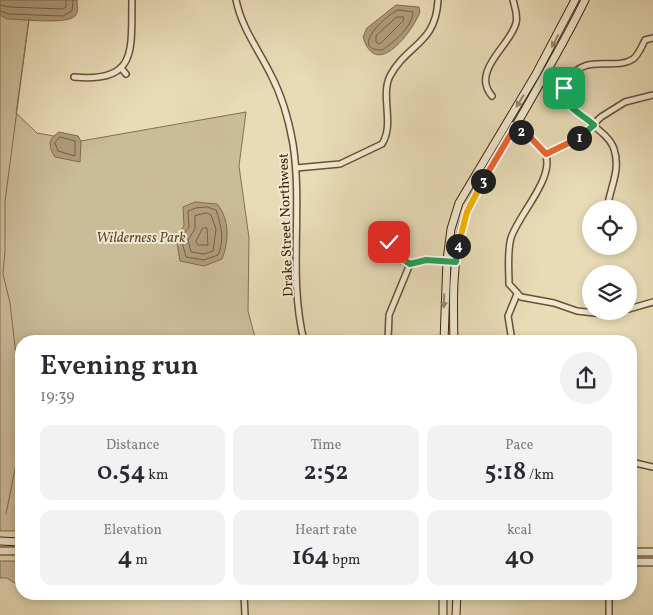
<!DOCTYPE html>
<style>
:root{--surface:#fff;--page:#f2f2f3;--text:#2b2b33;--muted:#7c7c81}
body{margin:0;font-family:Vollkorn,serif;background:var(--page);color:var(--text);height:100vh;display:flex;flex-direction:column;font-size:19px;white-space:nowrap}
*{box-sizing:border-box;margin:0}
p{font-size:16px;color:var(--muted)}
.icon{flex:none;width:28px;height:28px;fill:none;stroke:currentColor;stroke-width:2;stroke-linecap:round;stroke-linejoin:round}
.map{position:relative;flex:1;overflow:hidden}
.side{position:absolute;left:15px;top:335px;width:622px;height:265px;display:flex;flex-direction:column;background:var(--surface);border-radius:20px;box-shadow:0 2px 8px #0003}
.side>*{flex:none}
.buttons{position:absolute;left:582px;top:200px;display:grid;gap:10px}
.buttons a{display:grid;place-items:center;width:55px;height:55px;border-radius:50%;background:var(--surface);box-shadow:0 2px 8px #0003;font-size:25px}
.pin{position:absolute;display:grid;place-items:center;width:42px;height:42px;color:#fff;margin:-21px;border-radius:10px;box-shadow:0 2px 8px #0006}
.km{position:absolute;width:25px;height:25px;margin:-12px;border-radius:50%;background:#222;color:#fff;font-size:14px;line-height:25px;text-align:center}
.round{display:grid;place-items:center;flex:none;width:52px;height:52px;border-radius:26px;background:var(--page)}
.head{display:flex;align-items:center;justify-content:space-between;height:85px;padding:0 25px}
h1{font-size:28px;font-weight:600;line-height:38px}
.stats{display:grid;grid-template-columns:repeat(3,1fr);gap:8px;height:85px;padding:5px 25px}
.stats div{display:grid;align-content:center;border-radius:12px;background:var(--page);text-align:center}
.stats b{font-size:25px;font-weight:600}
.stats small{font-size:14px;font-weight:400}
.stats p{font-size:14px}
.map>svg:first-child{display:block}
.green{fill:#cbbc99;stroke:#846f52}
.water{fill:#ae9c7c;stroke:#816b4e}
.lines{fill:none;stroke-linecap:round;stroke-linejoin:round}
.shore{stroke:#765f43;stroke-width:1}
.stream{stroke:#816b4e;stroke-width:1}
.street-casing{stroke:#685035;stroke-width:8}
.secondary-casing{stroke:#3d220a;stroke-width:9}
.street{stroke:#f0e8d0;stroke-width:5}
.secondary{stroke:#f0e8d0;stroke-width:7}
.oneway{fill:#96856d}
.split-1-casing{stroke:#fff;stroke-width:10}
.split-2-casing{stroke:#fff;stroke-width:10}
.split-3-casing{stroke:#fff;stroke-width:10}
.split-4-casing{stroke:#fff;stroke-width:10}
.split-5-casing{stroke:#fff;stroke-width:10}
.split-6-casing{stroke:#fff;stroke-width:10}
.split-1{stroke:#22a559;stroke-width:6}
.split-2{stroke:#f0652b;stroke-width:6}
.split-3{stroke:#f0652b;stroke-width:6}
.split-4{stroke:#f5b400;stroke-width:6}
.split-5{stroke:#22a559;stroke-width:6}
.split-6{stroke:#f5b400;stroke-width:6}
.labels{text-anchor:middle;stroke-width:4;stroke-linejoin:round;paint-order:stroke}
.street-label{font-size:14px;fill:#3d220a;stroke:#f0e8d0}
.park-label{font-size:14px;font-style:italic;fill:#60482e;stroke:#f0e8d0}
</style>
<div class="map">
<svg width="653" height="615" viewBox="0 0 653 615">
<rect width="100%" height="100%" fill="#e8dbb6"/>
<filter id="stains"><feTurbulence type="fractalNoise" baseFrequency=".004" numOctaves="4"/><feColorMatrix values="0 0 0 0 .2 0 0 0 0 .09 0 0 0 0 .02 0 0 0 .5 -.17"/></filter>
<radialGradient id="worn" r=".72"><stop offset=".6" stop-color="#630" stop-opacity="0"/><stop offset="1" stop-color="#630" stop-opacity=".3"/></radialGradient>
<g class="green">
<polygon points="0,14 29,19 16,113 37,133 81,141 246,112 239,166 249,238 248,311 256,341 21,341 21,531 0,531"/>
<polygon points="0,561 21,561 21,587 7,578 0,578"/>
</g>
<g class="water">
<path d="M0,0H77C77,5 79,12 75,16C66,25 20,19 7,19L0,15Z"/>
<path d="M396,5L419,7L420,12C412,32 376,81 363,37L367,28Z"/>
<path d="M59,132L78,136L81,141L80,162L55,157C48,146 48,139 59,132Z"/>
<path d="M195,202L217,204C230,219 229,242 222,259L204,266L180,261L176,237L184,226L183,207Z"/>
</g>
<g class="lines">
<g class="shore">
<polyline points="0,5 10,7 62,9 66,7 66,0"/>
<path d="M398,10L413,12C413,26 393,43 382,50C348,50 387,14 398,10Z"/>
<polyline points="0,11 9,14 63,16 72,11 73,0"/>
<polygon points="397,17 403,17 404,20 380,44 376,42 376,36"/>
<polygon points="60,137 75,141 75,156 58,151 55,143"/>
<path d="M207,207L216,210C221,226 225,239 218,255L204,260L186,257L181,238L189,227L188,211L196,208Z"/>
<polygon points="207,213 211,215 216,229 213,251 204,254 191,252 188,240 195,229 195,216"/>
<polygon points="203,228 207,228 208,245 198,245 196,242"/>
</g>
<polyline class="stream" points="6,514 20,444 17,364 10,303 3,274 5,251 5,201 29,19"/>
<defs>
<g id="street">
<path d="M236,0C242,29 259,50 271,75C282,96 289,121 293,144C303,209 288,277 304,341"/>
<polyline points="121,68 126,74"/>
<path d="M74,77C138,83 131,50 132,0"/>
<path d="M492,96C470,71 511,45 516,23C518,15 515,8 513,0"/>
<path d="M513,125C523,133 538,141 545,153C556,177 518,215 511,238C507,252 509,269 509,284L521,297L554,303L577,311L604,314L622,311"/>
<polyline points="545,154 578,139 601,117 625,102 653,95"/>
<path d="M296,168L340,164L382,144C395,124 380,96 390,76C407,44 436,44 438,0"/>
<path d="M607,209C610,187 621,171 614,149C606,124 552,110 567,82C584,51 613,72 633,59C638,56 642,46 645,40L653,38"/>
<path d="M397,231C382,247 391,259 410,263C413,264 421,260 425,260C435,259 445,260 456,262"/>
<polyline points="629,309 653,302"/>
<polyline points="388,341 389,315 410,264"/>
<polyline points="512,341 508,316 517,294"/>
<polyline points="631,462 653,467"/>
<polyline points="244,594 245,615"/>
<polyline points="605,594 609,599 609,615"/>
</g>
<g id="secondary">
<polyline points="444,341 447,260 451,229 459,203 536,74 575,0"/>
<path d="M454,341C453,302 452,262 463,224C474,189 497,158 515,127C539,85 564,43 585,0"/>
<polyline points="0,541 21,542"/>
<polyline points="0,551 21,551"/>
<polyline points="631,552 653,552"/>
<polyline points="631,562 653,562"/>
<polyline points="443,615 443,594"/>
<polyline points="456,615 457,594"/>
</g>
</defs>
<use href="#street" class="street-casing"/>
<use href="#secondary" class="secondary-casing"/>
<use href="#street" class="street"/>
<use href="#secondary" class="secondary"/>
</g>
<defs><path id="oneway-solid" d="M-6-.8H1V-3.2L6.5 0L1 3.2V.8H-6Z" transform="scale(1.25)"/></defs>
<g class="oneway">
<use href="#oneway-solid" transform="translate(555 41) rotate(118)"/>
<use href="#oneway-solid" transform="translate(520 101) rotate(122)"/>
<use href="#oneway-solid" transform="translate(444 301) rotate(92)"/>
</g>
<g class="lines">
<defs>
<path id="split-1" d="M564,88C563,108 581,113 594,125L579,138"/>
<polyline id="split-2" points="521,132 531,138 546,154 579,138"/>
<polyline id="split-3" points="483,181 515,127 521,132"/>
<polyline id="split-4" points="458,246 467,212 483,181"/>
<polyline id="split-5" points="404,260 410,264 426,260 456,262 458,246"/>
<path id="split-6" d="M389,242C389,252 393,258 404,260"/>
</defs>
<use href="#split-1" class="split-1-casing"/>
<use href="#split-2" class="split-2-casing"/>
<use href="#split-3" class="split-3-casing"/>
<use href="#split-4" class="split-4-casing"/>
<use href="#split-5" class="split-5-casing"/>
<use href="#split-6" class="split-6-casing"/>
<use href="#split-1" class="split-1"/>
<use href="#split-2" class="split-2"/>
<use href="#split-3" class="split-3"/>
<use href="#split-4" class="split-4"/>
<use href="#split-5" class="split-5"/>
<use href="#split-6" class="split-6"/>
</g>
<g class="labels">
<g class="street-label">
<text transform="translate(285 225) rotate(-92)" y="5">Drake Street Northwest</text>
</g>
<g class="park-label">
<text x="141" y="242">Wilderness Park</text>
</g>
</g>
<rect width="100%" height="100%" filter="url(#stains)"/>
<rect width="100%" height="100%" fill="url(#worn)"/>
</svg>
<div class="buttons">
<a><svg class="icon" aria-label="locate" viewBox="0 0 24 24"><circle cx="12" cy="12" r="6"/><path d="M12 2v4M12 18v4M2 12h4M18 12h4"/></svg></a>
<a><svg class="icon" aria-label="layers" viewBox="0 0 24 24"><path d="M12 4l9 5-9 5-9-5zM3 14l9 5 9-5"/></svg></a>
</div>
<div class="pin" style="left:564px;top:88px;background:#1e9e55"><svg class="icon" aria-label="arrive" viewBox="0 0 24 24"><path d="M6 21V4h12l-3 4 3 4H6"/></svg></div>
<div class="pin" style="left:389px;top:242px;background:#d93025"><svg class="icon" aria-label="check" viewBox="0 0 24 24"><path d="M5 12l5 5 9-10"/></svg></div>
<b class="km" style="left:579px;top:138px">1</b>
<b class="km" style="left:521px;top:132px">2</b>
<b class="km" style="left:483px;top:181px">3</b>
<b class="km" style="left:458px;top:246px">4</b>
<section class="side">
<div class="head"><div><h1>Evening run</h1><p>19:39</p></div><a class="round"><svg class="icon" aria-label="share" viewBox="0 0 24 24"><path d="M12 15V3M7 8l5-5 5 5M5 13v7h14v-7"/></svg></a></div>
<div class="stats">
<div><p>Distance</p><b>0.54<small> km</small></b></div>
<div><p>Time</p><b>2:52</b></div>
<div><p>Pace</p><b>5:18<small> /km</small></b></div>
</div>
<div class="stats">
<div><p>Elevation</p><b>4<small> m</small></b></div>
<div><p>Heart rate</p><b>164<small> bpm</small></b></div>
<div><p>kcal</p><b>40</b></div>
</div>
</section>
</div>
